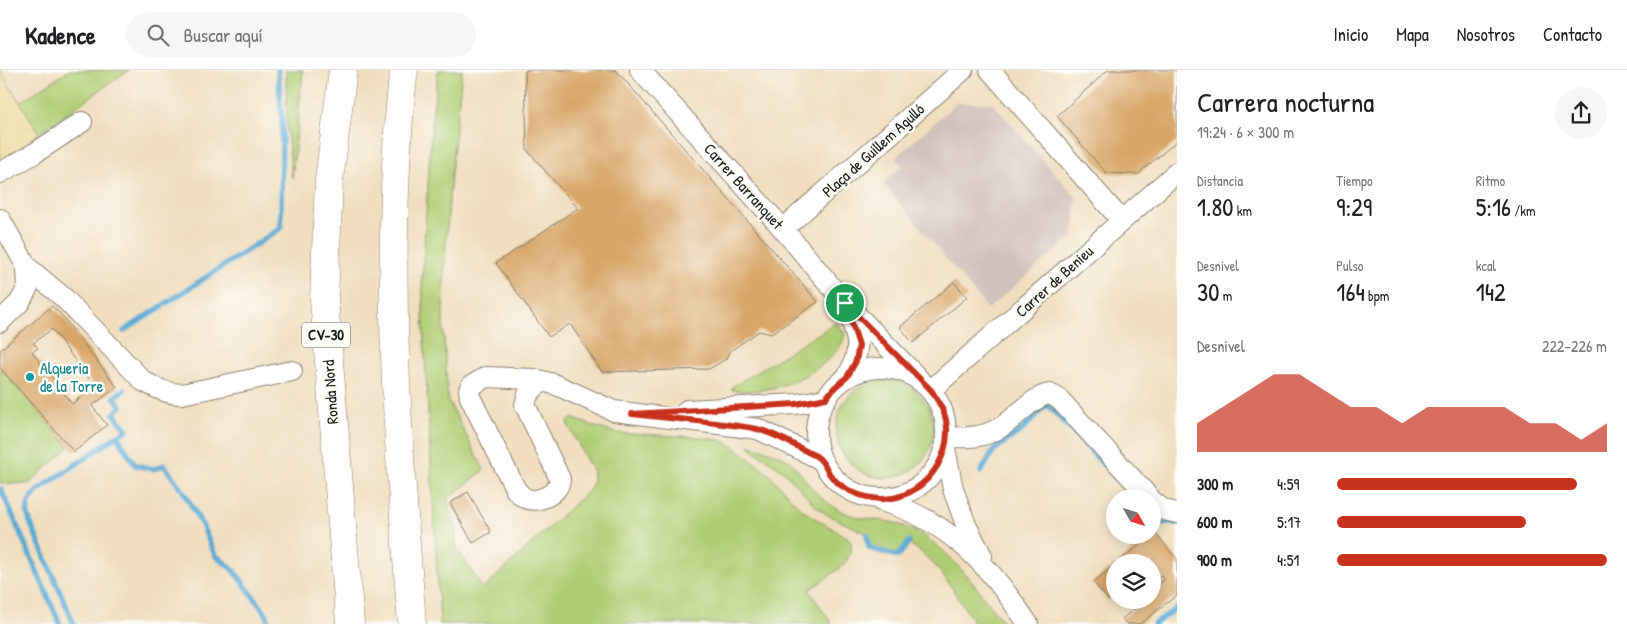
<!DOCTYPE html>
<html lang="es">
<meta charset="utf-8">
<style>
:root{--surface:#fff;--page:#f6f6f6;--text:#202124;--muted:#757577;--line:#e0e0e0;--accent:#c8321e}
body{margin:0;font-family:"Patrick Hand",sans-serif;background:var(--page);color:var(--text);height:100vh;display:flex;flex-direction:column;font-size:19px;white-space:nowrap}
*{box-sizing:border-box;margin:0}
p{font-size:16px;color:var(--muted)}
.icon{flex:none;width:28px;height:28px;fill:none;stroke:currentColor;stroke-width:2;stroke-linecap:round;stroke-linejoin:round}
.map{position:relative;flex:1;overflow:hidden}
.side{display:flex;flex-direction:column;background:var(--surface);width:450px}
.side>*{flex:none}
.needle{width:32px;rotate:129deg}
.fabs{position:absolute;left:1106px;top:419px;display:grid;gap:10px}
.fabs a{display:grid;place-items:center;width:55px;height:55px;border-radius:50%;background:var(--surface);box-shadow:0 2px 12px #0003;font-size:25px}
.pin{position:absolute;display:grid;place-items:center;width:42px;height:42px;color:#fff;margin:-21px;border:2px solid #fff;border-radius:50%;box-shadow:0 1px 5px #0007}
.round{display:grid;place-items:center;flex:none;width:52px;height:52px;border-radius:26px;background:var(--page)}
.overview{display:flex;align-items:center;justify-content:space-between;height:85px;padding:0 20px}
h1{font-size:28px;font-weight:600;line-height:38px}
.figures{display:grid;grid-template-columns:repeat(3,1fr);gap:8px;height:85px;padding:5px 20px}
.figures div{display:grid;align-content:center}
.figures b{font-size:25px;font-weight:600}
.figures small{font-size:14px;font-weight:400}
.figures p{font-size:14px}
.chart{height:140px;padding:10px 20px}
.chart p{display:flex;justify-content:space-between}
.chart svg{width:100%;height:90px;margin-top:5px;fill:var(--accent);opacity:.7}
ul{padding:0 20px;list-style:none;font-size:16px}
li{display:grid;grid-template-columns:80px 60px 1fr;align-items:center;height:38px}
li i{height:12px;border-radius:6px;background:var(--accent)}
header{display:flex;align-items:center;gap:30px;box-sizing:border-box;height:70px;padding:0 25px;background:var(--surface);border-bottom:1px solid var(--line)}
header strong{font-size:24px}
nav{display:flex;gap:28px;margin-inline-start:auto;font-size:18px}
.search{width:350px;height:45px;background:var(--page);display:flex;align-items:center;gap:12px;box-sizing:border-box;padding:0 18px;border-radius:28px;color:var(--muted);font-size:19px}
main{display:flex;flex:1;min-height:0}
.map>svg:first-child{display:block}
.industrial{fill:#d0c0bc}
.green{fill:#b0cd74;stroke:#667448}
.sand{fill:#eeda9e;stroke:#857b5d}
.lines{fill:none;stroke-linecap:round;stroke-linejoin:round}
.stream{stroke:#5caad6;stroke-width:5.5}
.building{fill:#d8a667;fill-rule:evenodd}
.minor-casing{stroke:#867d6d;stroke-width:22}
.highway-casing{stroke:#867d6d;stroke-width:29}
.minor{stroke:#fff;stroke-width:20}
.highway{stroke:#fff;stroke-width:28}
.route-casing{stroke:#fff;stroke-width:10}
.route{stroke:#c8321e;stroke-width:6}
.culture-dot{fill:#0f9aa8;stroke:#fdfcf7;stroke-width:2}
.labels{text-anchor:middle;stroke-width:5;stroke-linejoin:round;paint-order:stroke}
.shield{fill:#fdfcf7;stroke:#605f5e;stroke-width:1}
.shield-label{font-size:15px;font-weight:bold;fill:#1c1c1c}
.street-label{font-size:16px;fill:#1c1c1c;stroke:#fdfcf7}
.culture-label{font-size:16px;fill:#0d838f;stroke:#fdfcf7;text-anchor:start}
</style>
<header>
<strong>Kadence</strong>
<div class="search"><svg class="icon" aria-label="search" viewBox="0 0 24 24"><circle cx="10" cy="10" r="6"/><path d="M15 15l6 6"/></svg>Buscar aquí</div>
<nav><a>Inicio</a><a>Mapa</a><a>Nosotros</a><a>Contacto</a></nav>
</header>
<main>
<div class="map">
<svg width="1177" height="554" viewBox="0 0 1177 554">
<rect width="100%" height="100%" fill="#fdfcf7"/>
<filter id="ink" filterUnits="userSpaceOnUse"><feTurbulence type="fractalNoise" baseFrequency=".02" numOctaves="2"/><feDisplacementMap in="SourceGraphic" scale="10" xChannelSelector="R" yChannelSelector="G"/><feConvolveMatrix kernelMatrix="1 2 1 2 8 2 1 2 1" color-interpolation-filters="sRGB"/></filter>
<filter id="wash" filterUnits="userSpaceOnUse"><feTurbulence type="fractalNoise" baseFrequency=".0096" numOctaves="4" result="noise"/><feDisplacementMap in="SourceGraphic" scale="20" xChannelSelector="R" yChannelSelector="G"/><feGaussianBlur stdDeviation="1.12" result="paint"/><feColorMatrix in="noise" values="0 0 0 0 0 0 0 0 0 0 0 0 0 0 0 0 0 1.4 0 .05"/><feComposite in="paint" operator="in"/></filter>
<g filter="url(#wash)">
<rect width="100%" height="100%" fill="#f0debe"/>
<polygon class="industrial" points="956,33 992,33 1076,127 1074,165 988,239 883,113 902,96 895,88"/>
<g class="green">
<polygon points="70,0 129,0 39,63 20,32"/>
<polygon points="286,0 303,0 292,108 287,60"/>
<path d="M438,0H462L451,104L445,187L443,249L446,301L448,330L484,400L447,430L455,455L456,477L483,519L590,419L593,411V402L567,353L572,348L590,355L616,363L699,367L721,370L733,376L770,405L797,435L808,444L850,469C851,473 852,478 851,481C846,499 822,510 809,520L832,554H440L424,269L422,208L432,48Z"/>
<path d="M836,253L845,263C842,290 792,316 767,319C756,321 743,322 732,320V317Z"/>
<polygon points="0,298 69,377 29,414 0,413"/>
<circle cx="885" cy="359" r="49"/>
<path d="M749,375C762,379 780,383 791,392C795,396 799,402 803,407C812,419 822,430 836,438C860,453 878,447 901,455C945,469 977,520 1005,554H975C958,529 937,488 910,475L898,486L869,478L867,464L828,445L815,436L784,401L753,380Z"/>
</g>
<polygon class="sand" points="0,0 39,63 0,93"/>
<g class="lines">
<g class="stream">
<polyline points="124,261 281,158 282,49 278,0"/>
<polyline points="124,320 114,327 121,336 114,344 127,360 117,366 135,395 154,399 164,395 185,424 202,455 215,485 229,496 238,506 267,545 269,554"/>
<polyline points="981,402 994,380 1022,360 1047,334 1135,428"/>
<polyline points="1,419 60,554"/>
<polyline points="1152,446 1159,453 1177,453"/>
<polyline points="867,465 869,478 898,486 909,472"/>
<path d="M74,554L30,452C24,437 29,429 40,419L117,366"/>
<polyline points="1154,554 1177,538"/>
</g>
</g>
<g id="blocks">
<g class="building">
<polygon points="526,0 616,0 818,232 771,264 759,261 729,282 726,289 709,299 602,302 570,254 549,267 496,193 578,138 527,80 525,2"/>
<polygon points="1108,0 1177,0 1177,71 1138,104 1106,103 1057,46"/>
<polygon points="954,212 967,227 913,273 900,257"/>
<path d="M52,236L63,247L117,317L92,336L107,355L74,382L0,298V280ZM52,259L94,316L72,334L32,282L38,278L33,273Z"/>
<polygon points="468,422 491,462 473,473 450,433"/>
<polygon points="1155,463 1177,489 1177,525 1140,554 1127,554 1122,549 1139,535 1138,533 1142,530 1152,530 1152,519 1164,510 1161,505 1152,512 1152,492 1118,492"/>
<polygon points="1115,495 1115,517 1110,521 1113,526 1108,530 1093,512"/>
</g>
</g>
</g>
<g filter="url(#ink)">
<use href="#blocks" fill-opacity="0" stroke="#867d6d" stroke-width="1"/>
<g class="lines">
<defs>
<g id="minor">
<polyline points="640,0 783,159 845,233 918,308"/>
<polyline points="990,0 1122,151"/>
<polyline points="0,103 35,83 82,52"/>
<path d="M0,149L27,197L64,228L143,311C156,318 167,324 182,324L292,301"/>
<polyline points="783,159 963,0"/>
<polyline points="0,252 20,232 28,217 27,197"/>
<circle cx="881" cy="363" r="65"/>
<path d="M847,307C863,278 858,270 848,240"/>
<path d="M542,311L528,324L525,335L560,409C559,424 538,434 525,428C521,426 519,423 516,420L470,327L469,320L471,316L486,307L534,309L554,314L614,341L758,359L820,389"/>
<polyline points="931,320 1177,102"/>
<polyline points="687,340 796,334 826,329"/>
<path d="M947,367C966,368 984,368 1001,357C1016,348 1033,326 1050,324L1059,329L1150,428"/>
<polyline points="945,378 953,419 966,455 982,486"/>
<path d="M881,431C949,450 991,497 1028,554"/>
<polyline points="1152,431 1164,440 1177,443"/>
</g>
<g id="highway">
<polyline points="343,0 329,110 324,229 350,554"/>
<path d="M404,0C397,52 395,106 394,158C391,290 402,422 412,554"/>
</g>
</defs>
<use href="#minor" class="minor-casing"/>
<use href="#highway" class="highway-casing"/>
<use href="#minor" class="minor"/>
<use href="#highway" class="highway"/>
</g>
</g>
<g class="lines" filter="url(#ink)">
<defs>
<path id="route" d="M845,233L931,320C937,329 944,339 946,350C954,393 915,436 872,428C858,426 841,418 832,407C826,400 824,391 816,386C797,377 777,364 757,359C744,356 729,355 716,353C688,350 660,347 632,344L796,334L826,328L835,317L847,307L856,291L859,275Z"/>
</defs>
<use href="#route" class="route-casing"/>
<use href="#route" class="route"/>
</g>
<circle class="culture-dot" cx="30" cy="307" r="5"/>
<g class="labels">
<rect class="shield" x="302" y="252.5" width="48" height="25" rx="4"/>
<g class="shield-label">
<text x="326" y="270">CV-30</text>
</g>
<g class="street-label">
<text transform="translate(873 80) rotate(-42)" y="6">Plaça de Guillem Agulló</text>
<text transform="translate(744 116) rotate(48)" y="6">Carrer Barranquet</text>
<text transform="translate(1054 211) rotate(-42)" y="6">Carrer de Benieu</text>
<text transform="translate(330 322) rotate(-94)" y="6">Ronda Nord</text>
</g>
<g class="culture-label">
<text x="40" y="304">Alqueria<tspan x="40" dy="18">de la Torre</tspan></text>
</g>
</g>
</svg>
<div class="fabs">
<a><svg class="needle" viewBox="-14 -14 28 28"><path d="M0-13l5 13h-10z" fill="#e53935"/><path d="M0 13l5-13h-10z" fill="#757577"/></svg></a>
<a><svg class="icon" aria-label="layers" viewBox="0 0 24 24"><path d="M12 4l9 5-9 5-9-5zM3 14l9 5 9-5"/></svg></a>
</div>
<div class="pin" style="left:845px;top:233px;background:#1e9e55"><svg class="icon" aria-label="arrive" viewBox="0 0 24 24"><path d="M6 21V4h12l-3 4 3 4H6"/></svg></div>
</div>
<section class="side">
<div class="overview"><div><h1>Carrera nocturna</h1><p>19:24 · 6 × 300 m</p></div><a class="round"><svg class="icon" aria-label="share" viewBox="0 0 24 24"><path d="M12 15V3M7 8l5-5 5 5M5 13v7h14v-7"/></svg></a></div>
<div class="figures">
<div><p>Distancia</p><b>1.80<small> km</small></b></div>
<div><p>Tiempo</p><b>9:29</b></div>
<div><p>Ritmo</p><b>5:16<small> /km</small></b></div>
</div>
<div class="figures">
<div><p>Desnivel</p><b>30<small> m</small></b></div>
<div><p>Pulso</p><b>164<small> bpm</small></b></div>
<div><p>kcal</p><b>142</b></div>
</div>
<div class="chart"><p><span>Desnivel</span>222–226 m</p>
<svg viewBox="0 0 160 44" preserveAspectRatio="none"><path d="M0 44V30L10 22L20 14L30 6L40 6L50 14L60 22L70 22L80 30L90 22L100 22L110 22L120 22L130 30L140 30L150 38L160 30V44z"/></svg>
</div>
<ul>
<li><b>300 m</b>4:59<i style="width:89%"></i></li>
<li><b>600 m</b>5:17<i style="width:70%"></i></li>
<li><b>900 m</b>4:51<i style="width:100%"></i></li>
</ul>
</section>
</main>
